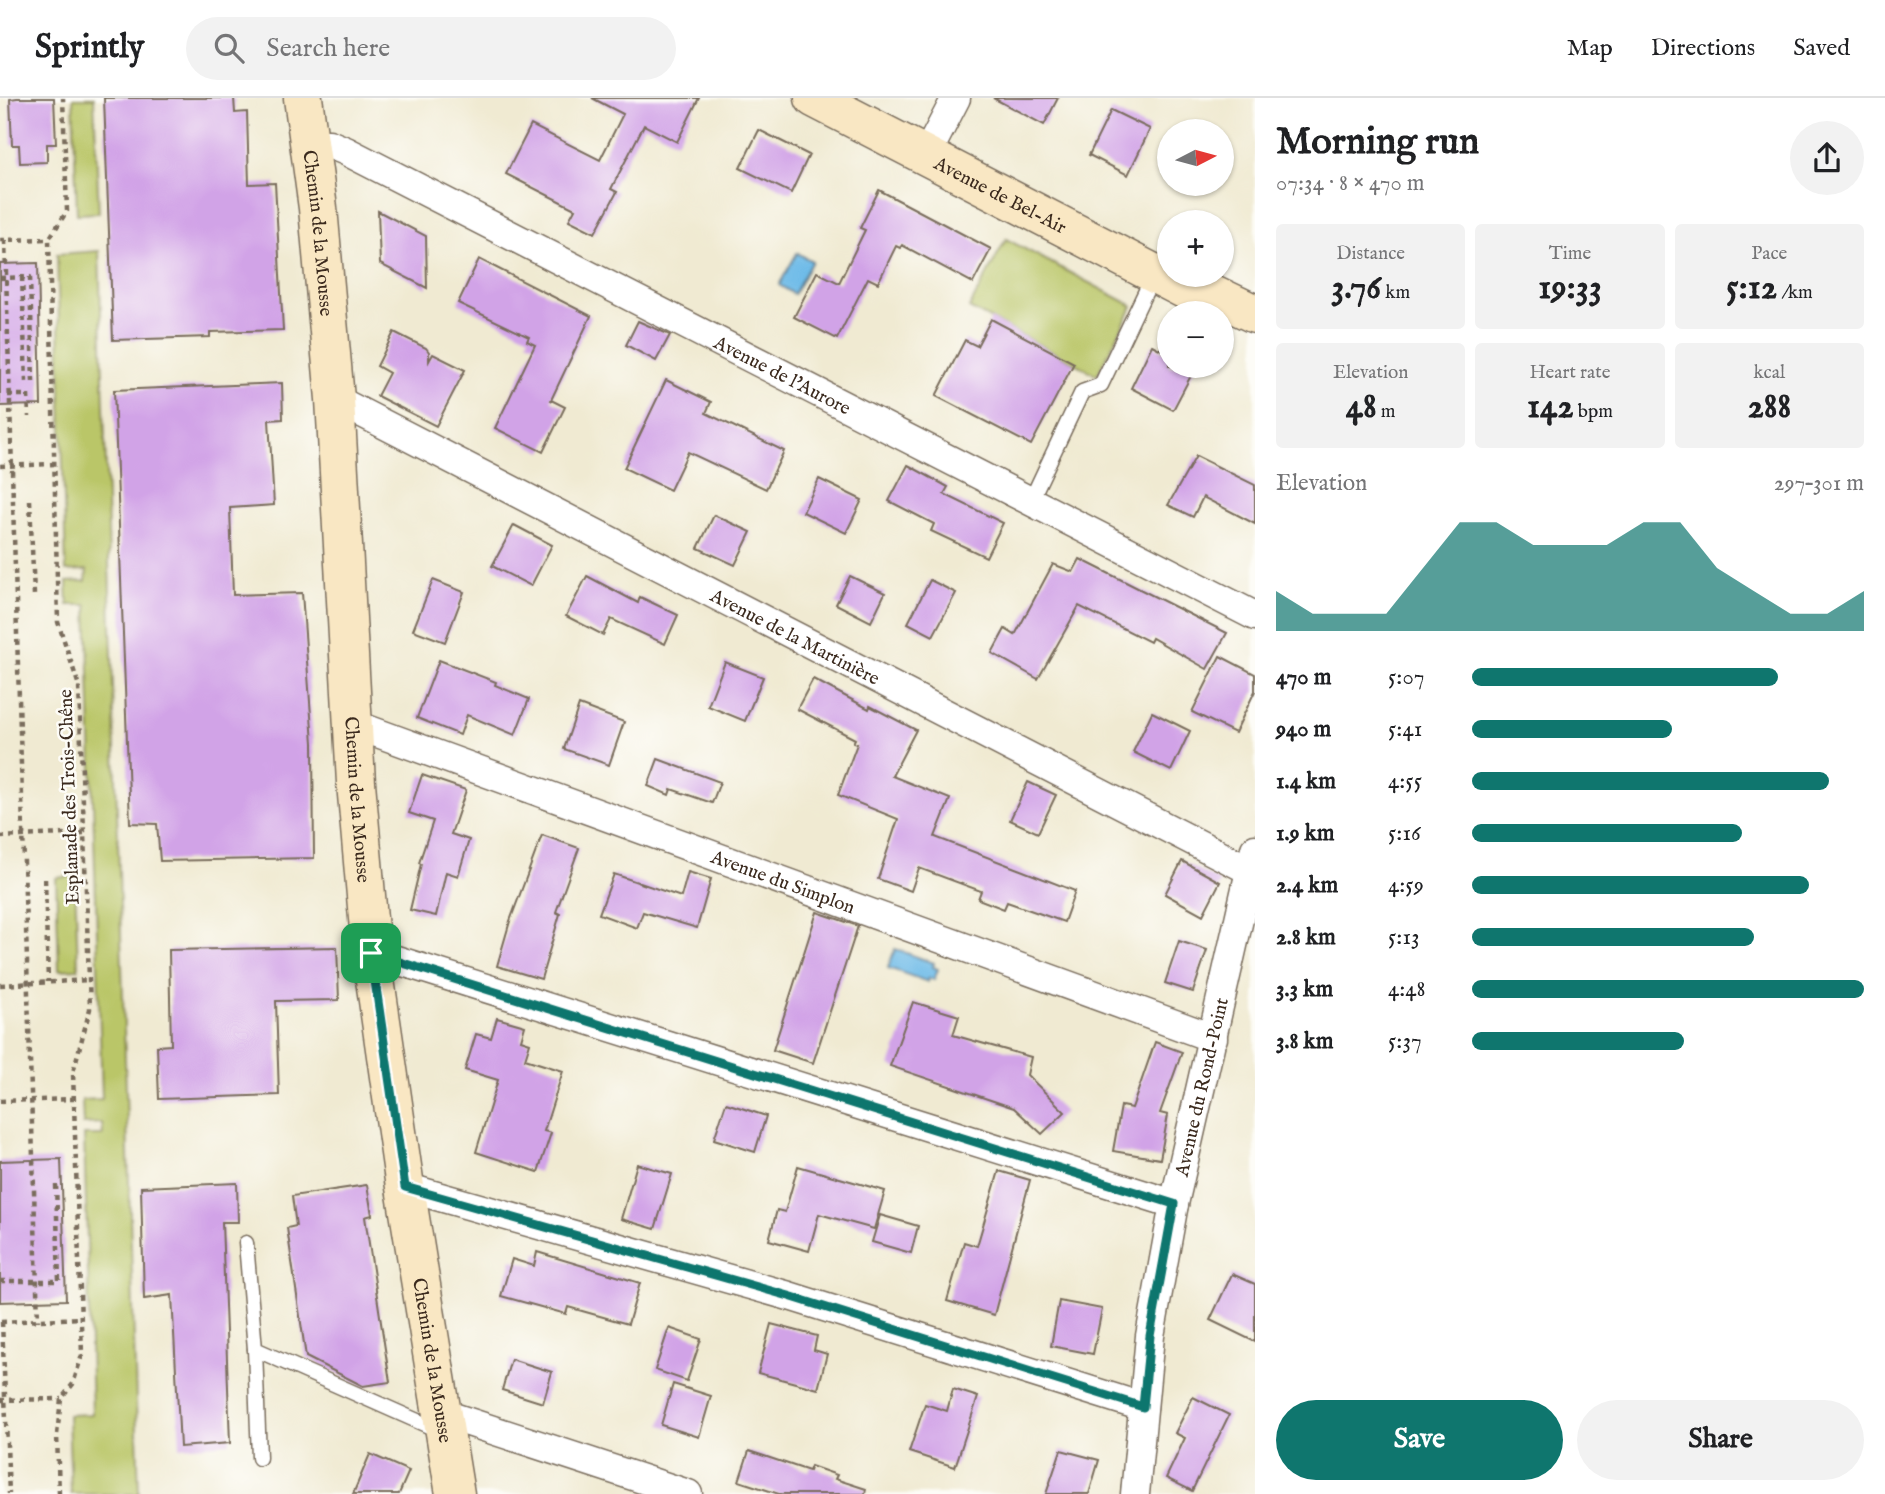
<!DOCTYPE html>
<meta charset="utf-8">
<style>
:root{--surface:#fff;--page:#f2f2f2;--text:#202124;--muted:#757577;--line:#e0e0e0;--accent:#0f766e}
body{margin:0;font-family:"IM FELL English",serif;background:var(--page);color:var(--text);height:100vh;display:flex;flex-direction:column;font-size:26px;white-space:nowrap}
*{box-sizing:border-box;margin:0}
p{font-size:23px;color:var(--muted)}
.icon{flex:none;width:38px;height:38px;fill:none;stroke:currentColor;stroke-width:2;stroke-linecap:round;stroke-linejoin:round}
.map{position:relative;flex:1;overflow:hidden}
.drawer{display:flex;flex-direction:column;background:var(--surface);width:630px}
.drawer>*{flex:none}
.needle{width:46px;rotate:84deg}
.fabs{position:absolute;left:1157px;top:21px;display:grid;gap:14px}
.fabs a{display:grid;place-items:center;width:77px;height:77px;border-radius:50%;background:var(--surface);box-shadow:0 2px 5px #0004;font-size:35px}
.pin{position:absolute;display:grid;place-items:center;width:60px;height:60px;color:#fff;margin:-30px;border-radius:14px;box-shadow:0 4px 10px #0006}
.round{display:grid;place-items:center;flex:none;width:74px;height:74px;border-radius:37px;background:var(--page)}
.overview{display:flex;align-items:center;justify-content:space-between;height:119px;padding:0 21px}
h1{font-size:38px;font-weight:800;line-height:52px}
.stats{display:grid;grid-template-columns:repeat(3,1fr);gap:10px;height:119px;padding:7px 21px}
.stats div{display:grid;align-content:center;border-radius:7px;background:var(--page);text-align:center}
.stats b{font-size:35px;font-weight:800}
.stats small{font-size:19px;font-weight:400}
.stats p{font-size:19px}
.chart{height:196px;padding:14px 21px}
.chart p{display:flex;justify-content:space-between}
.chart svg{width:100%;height:126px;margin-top:7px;fill:var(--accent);opacity:.7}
.cta{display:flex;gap:14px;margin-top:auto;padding:14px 21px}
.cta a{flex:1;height:80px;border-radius:42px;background:var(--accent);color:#fff;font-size:28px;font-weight:800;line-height:80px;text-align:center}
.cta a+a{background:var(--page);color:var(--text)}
ul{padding:0 21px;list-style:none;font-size:23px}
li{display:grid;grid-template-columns:112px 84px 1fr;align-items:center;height:52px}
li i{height:18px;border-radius:9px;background:var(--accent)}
header{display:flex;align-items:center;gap:42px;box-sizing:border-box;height:98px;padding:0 35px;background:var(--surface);border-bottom:2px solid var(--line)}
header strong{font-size:33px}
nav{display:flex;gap:38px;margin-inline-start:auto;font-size:24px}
.search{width:490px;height:63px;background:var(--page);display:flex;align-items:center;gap:18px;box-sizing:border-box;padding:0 24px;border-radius:38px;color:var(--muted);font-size:26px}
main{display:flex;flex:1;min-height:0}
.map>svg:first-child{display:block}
.green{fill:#bac668;stroke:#7a7843;stroke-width:2}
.water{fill:#6ebbe8;stroke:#547283;stroke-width:2}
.building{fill:#d1a3e7}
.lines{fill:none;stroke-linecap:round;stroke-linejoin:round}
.lane-casing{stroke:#7a6d5d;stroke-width:17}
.street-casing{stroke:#7a6d5d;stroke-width:31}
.secondary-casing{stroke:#7a6d5d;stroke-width:41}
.path{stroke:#7a6d5d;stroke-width:4.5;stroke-dasharray:5 5;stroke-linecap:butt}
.lane{stroke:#fff;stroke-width:14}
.street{stroke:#fff;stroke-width:28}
.secondary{stroke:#f9e7c3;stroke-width:38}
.route-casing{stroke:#fff;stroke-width:14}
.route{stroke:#0f766e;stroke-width:9}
.labels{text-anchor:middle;stroke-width:5;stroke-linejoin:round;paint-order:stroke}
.street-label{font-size:19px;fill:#3b2a1e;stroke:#fdfcf7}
</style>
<header>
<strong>Sprintly</strong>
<div class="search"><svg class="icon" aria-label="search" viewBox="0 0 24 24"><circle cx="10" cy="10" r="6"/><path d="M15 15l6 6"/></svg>Search here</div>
<nav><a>Map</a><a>Directions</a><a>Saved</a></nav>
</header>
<main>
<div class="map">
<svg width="1255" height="1396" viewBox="0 0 1255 1396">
<rect width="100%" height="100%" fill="#fdfcf7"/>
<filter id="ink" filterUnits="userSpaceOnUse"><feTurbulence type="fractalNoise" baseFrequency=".0143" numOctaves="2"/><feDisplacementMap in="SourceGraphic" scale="14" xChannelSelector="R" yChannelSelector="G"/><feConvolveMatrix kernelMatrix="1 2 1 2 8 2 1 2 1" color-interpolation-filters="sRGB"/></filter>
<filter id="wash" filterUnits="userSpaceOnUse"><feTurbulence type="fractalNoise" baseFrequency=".00686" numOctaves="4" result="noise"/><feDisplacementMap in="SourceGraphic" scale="28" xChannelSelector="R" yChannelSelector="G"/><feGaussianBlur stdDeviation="1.57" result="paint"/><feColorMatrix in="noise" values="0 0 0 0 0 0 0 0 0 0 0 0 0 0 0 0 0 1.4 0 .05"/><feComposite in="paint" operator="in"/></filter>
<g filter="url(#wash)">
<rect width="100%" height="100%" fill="#f0ead2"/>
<g class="green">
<polygon points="73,0 94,0 99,115 77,116"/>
<polygon points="1006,141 1133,208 1097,277 969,210"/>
<polygon points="99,153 139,1396 71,1396 68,1317 92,1316 84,1037 103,1037 102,1025 83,1026 82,1002 102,1001 87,507 68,507 67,484 86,483 87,472 66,473 57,156"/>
<polygon points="75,778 78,871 59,872 56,780"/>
</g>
<g class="water">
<polygon points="797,155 812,163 794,196 779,187"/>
<polygon points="895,851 934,865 933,869 938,871 934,882 929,880 928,884 888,870"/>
</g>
<g id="blocks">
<g class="building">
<polygon points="17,0 54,0 56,46 47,46 47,64 20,65 19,47 12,47 10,1"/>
<polygon points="104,0 234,0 235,15 247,14 249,86 275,85 283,232 210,234 210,239 113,242"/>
<polygon points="592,0 699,0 677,44 644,27 611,91 617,94 595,135 569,122 575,111 506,76 531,27 600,62 623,16"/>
<polygon points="993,0 1058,0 1044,27"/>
<polygon points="1111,12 1150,31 1128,77 1089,57"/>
<polygon points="759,32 809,57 791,95 740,70"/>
<polygon points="879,92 991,151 973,185 902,147 900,150 896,148 878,185 868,180 837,241 794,219 817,174 839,185 865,132 860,130"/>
<polygon points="378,113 426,138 427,190 380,166"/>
<polygon points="479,161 591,218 551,302 565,309 543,354 495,330 535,247 527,243 529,239 458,205"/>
<polygon points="38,165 41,307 0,308 0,166"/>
<polygon points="991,221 1074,265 1031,347 936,298 965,242 977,248"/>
<polygon points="638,223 670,237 656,263 626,247"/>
<polygon points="394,234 426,250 429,254 429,263 433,256 465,272 436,328 377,298 389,275 377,268"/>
<polygon points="1152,247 1169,256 1169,268 1196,268 1173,312 1131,290"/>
<polygon points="666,282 711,304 706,315 784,353 766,391 688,354 670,392 624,370"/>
<polygon points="282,285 283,321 269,322 274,407 230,410 233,497 302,495 313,645 314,760 160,763 157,726 130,725 114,292"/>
<polygon points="1196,358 1255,387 1255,426 1203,399 1193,419 1168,407"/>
<polygon points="908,367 948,389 944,396 1003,425 986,459 931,433 934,426 889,403"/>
<polygon points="819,381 862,402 846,435 803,414"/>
<polygon points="714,417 751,434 735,467 698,450"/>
<polygon points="514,427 552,447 531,488 492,468"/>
<polygon points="1080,461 1227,535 1207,571 1152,540 1150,544 1079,508 1038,581 992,555 1005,531 1015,537 1053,466 1073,474"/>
<polygon points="587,478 638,505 640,499 678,517 665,546 611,521 603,537 566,518"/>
<polygon points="850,478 885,495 871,524 836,506"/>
<polygon points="433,482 464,494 445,544 413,532"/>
<polygon points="930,482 956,495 933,538 908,525"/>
<polygon points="1220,558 1255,576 1255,593 1235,635 1192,614"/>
<polygon points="439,562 496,584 495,587 529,601 515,637 467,617 460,637 417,620"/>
<polygon points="725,564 763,579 745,623 708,608"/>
<polygon points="813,581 869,611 870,608 916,632 892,678 950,701 935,739 1075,793 1064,824 1007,804 1004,811 978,801 981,793 919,770 911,793 878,781 898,721 838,697 857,646 853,645 855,641 797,611"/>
<polygon points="579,607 624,624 609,667 564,651"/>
<polygon points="1152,614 1190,633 1171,673 1133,654"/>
<polygon points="658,661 720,684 712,705 671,691 669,697 648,688"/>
<polygon points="422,677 466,692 451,736 469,742 458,778 446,774 436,818 410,812 421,766 419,765 433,723 409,715"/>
<polygon points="1028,684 1056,697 1038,735 1010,722"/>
<polygon points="542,737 579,750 556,814 560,816 541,881 497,868 510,823"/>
<polygon points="1182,763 1220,784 1203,817 1165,796"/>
<polygon points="688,774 711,781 697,830 643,814 637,830 599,816 614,776 681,799"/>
<polygon points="817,814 858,828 813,965 773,952"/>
<polygon points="1179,843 1207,852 1193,894 1165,885"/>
<polygon points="337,849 339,902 276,903 279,997 159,1001 157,948 171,947 169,852"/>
<polygon points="913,904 959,918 953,937 1031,959 1027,977 1065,1014 1042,1036 1014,1010 890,968"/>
<polygon points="497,920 525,928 521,942 530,945 525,961 563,973 544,1033 551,1035 538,1074 476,1054 498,982 465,972 476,936 491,940"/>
<polygon points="1155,944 1182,954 1160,1015 1168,1017 1160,1061 1113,1053 1121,1008 1132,1010"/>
<polygon points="726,1005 766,1018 755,1054 714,1041"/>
<polygon points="61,1061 66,1202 0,1204 0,1063"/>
<polygon points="637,1066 672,1076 655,1131 621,1121"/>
<polygon points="798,1068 885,1093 874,1131 819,1116 809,1153 769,1142 777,1112 785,1114"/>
<polygon points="999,1073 1030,1082 994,1217 947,1203 964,1144 977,1148"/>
<polygon points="237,1085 238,1124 222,1124 230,1345 180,1349 172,1197 144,1201 141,1089"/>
<polygon points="367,1087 372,1117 365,1119 390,1284 363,1288 306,1259 287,1130 296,1128 292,1098"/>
<polygon points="880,1117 918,1128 911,1155 872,1144"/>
<polygon points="537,1154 640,1185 628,1226 568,1209 566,1216 501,1198 512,1161 534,1168"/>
<polygon points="1232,1176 1255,1186 1255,1244 1210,1222"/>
<polygon points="1059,1203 1102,1211 1093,1256 1051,1248"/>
<polygon points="771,1226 817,1238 814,1252 827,1256 818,1291 758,1275"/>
<polygon points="669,1230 701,1241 687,1283 655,1272"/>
<polygon points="511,1261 552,1274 543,1305 502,1292"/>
<polygon points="673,1286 711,1298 699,1339 661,1327"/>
<polygon points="953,1291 978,1299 955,1369 909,1354 925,1306 947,1313"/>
<polygon points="1193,1299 1229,1317 1192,1393 1166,1380 1185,1340 1175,1335"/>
<polygon points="1061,1352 1099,1362 1089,1396 1046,1396"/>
<polygon points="749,1353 809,1373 811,1368 837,1377 835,1381 866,1391 865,1396 779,1396 739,1383"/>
<polygon points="370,1356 409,1373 399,1396 353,1396"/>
</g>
</g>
</g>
<g filter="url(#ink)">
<use href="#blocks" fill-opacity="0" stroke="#7a6d5d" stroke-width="2"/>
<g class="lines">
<defs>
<g id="lane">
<polyline points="1030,404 1082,294 1101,287 1154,176"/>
<polyline points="246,1145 255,1251 440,1333"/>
<polyline points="255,1251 259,1360"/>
</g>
<g id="street">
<path id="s1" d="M310,46H329L346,53L1255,518"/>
<polyline points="926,58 956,0"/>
<path id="s2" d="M335,301L1255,775"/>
<path id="s3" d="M353,626L1213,940"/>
<polyline points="371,854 1174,1106"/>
<polyline points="405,1089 789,1198 1143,1309"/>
<polyline points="441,1315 688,1396"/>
<path id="s4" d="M1135,1396L1150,1238L1174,1106L1255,751"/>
</g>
<g id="secondary">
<path id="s5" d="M303,0L318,110L335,301L356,685L371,854L405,1089L455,1396"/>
<path id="s6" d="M814,0L1188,193L1205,211L1213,215"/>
<polyline points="1188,193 1213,196 1255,216"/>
</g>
</defs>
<use href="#lane" class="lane-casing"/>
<use href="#street" class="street-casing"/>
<use href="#secondary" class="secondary-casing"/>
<g class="path">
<polyline points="0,142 49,141"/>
<polyline points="5,142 38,1223"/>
<polyline points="22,179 26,284"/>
<polyline points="0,180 30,179 33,284"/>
<polyline points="8,297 28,297 29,319"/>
<polyline points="0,368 54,366"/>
<polyline points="30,402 34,497"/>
<polyline points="0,739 84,735"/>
<polyline points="45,781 48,884"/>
<polyline points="0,887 89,882"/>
<polyline points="0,1003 74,1001"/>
<polyline points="0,1183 59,1183 56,1086"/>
<polyline points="1,1224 80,1220"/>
<polyline points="2,1224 9,1396"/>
<polyline points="0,1302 61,1301"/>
<polyline points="59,1396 57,1337 61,1301 73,1286 82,1257 73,974 90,911 79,588 58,524 49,141 67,113 63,0"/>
</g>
<use href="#lane" class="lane"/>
<use href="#street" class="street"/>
<use href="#secondary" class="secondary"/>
</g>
</g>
<g class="lines" filter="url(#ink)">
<defs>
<polygon id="route" points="371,855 1174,1106 1150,1238 1143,1309 789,1198 405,1089"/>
</defs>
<use href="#route" class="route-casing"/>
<use href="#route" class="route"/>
</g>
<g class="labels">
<g class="street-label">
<text dy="7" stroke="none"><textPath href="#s6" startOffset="210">Avenue de Bel-Air</textPath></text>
<text dy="7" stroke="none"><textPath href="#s5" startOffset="136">Chemin de la Mousse</textPath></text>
<text dy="7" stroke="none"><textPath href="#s1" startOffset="528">Avenue de l'Aurore</textPath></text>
<text dy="7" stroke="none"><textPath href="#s2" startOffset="518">Avenue de la Martinière</textPath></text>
<text transform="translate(68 699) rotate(-92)" y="7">Esplanade des Trois-Chêne</text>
<text dy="7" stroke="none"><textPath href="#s5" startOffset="704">Chemin de la Mousse</textPath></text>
<text dy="7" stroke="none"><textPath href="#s3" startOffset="458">Avenue du Simplon</textPath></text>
<text dy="7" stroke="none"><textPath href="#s4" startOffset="413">Avenue du Rond-Point</textPath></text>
<text dy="7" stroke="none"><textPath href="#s5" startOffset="1270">Chemin de la Mousse</textPath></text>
</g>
</g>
</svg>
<div class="fabs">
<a><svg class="needle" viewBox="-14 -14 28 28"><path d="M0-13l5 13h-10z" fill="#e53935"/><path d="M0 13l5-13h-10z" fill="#757577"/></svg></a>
<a>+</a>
<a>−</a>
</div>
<div class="pin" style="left:371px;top:855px;background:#1e9e55"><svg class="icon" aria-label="arrive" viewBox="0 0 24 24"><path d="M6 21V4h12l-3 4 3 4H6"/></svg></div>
</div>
<section class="drawer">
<div class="overview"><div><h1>Morning run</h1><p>07:34 · 8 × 470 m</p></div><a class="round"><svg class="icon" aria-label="share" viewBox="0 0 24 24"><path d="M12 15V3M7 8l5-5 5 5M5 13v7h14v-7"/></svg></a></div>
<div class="stats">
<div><p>Distance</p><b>3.76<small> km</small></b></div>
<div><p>Time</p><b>19:33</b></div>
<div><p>Pace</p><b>5:12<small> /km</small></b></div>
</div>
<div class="stats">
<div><p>Elevation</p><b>48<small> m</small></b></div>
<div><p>Heart rate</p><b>142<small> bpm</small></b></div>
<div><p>kcal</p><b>288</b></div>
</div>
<div class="chart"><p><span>Elevation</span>297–301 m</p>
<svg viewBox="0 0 160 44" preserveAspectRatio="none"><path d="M0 44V30L10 38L20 38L30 38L40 22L50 6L60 6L70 14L80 14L90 14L100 6L110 6L120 22L130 30L140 38L150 38L160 30V44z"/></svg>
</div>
<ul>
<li><b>470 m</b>5:07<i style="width:78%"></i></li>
<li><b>940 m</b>5:41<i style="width:51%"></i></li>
<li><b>1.4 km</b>4:55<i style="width:91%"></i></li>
<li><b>1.9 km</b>5:16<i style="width:69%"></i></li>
<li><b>2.4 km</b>4:59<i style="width:86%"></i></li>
<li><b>2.8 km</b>5:13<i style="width:72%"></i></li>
<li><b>3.3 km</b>4:48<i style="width:100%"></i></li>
<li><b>3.8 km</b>5:37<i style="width:54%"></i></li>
</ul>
<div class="cta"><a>Save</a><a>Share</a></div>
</section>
</main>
